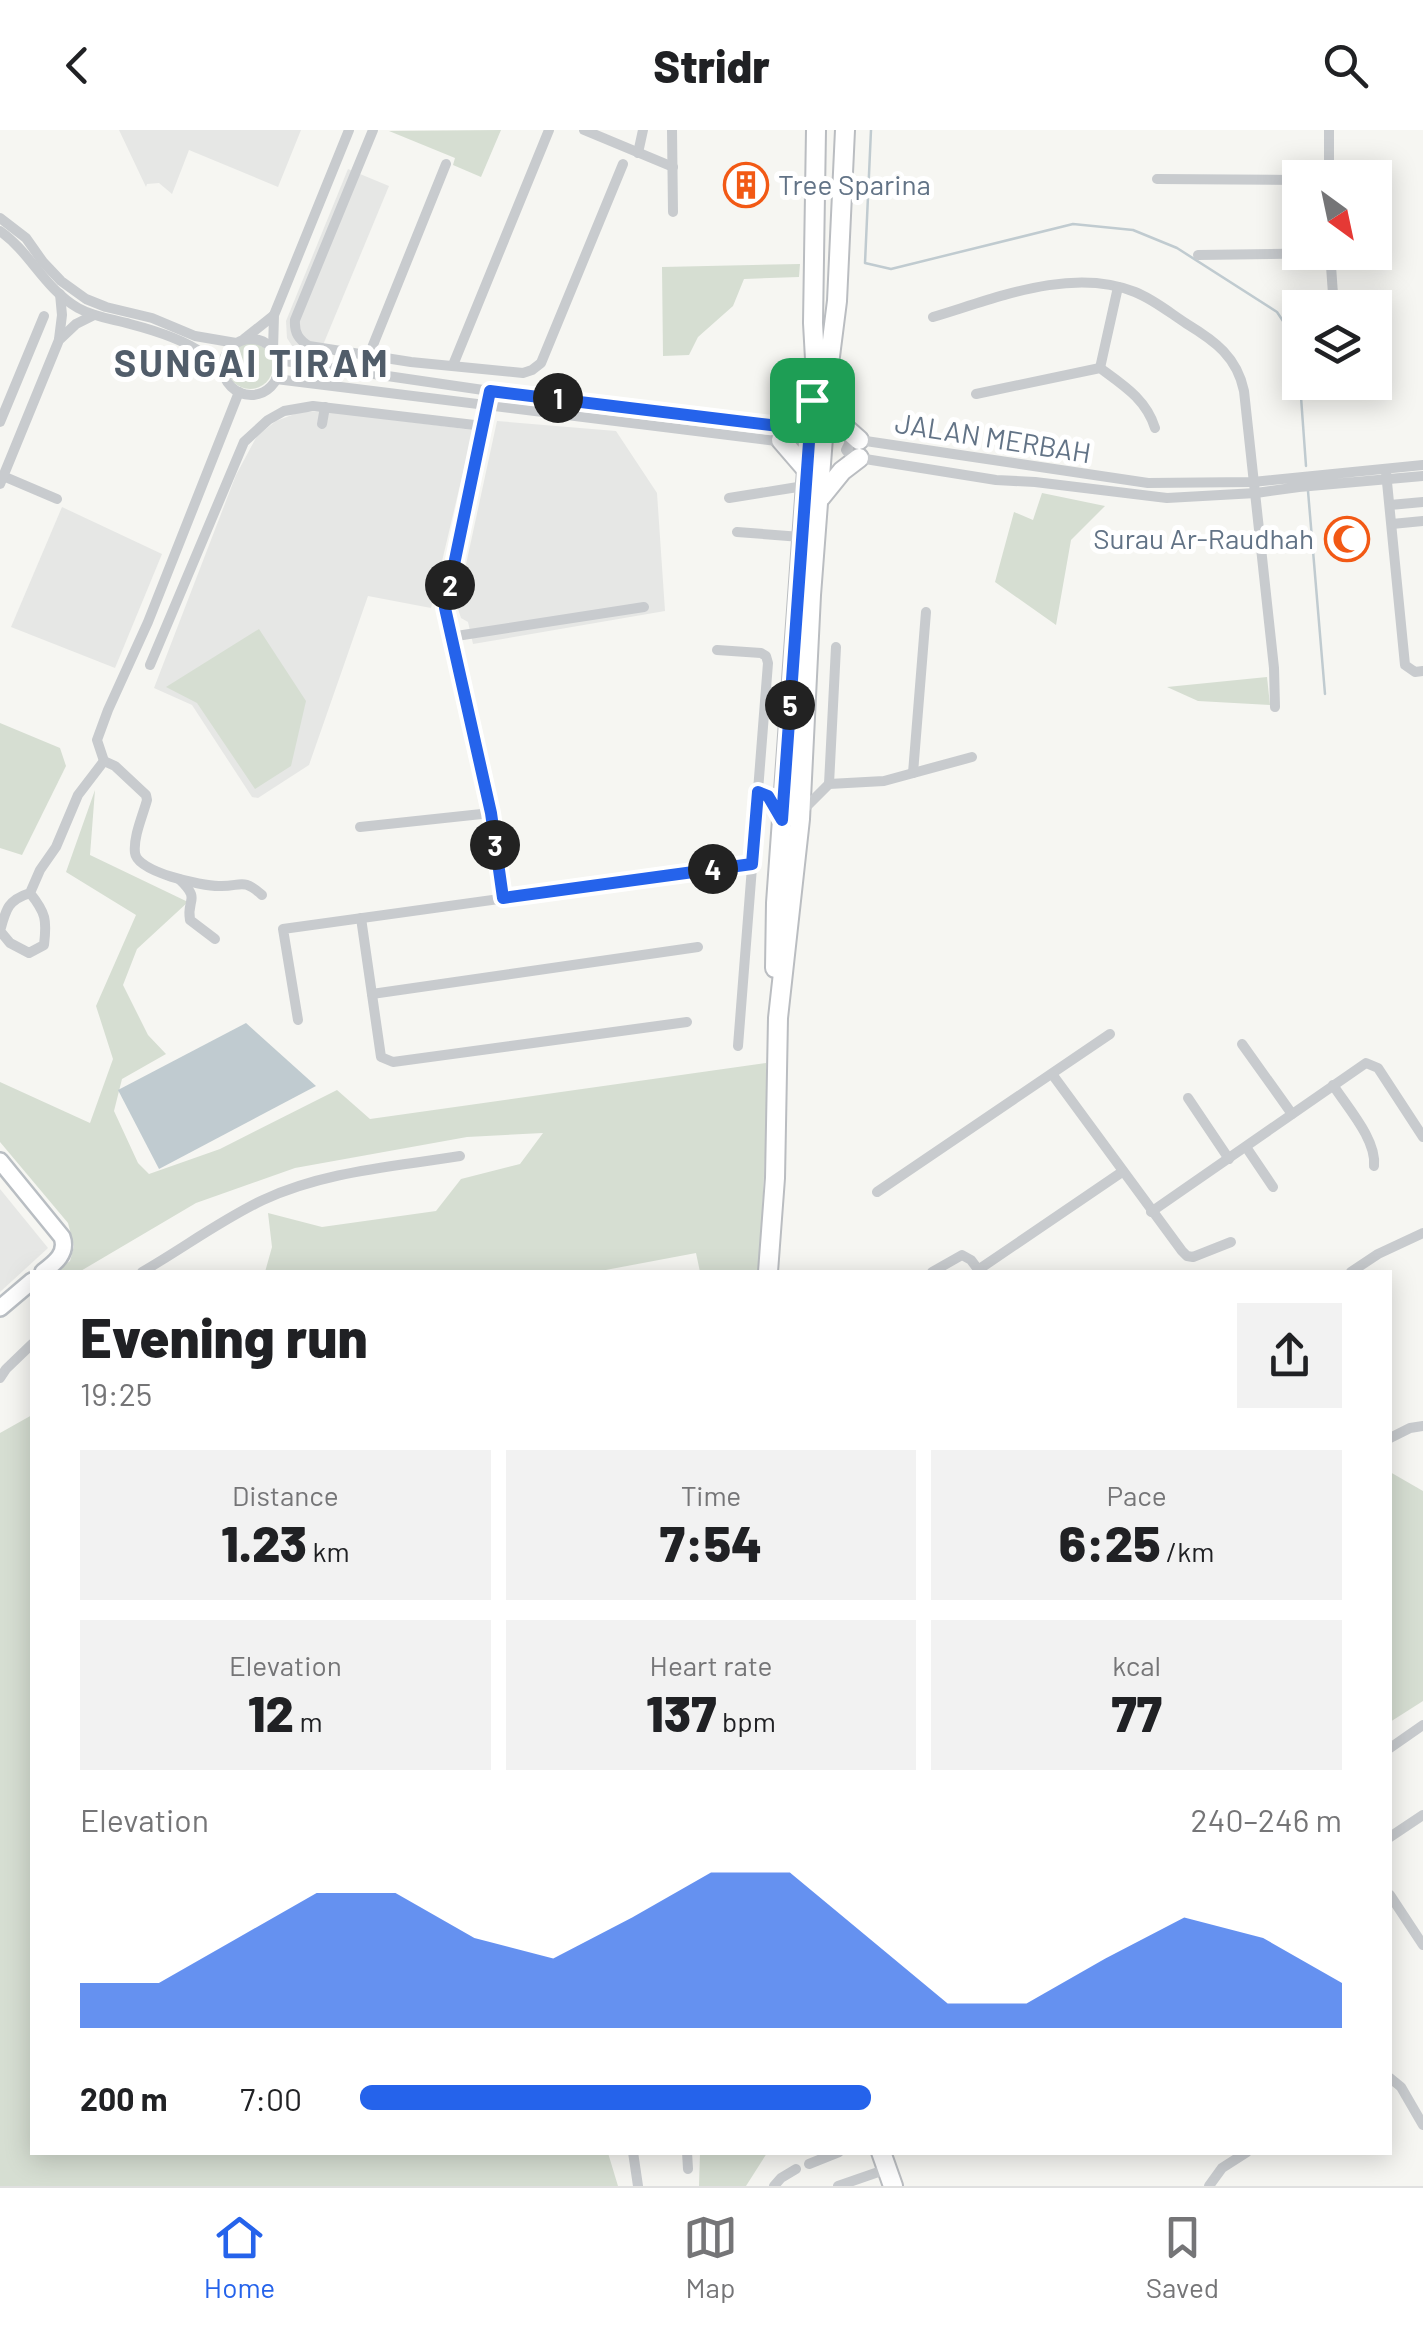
<!DOCTYPE html>
<meta charset="utf-8">
<style>
:root{--surface:#fff;--page:#f2f2f2;--text:#202124;--muted:#757577;--line:#e0e0e0;--accent:#2563eb}
body{margin:0;font-family:Barlow,sans-serif;background:var(--page);color:var(--text);height:100vh;display:flex;flex-direction:column;font-size:38px;white-space:nowrap}
*{box-sizing:border-box;margin:0}
p{font-size:32px;color:var(--muted)}
.icon{flex:none;width:55px;height:55px;fill:none;stroke:currentColor;stroke-width:2;stroke-linecap:round;stroke-linejoin:round}
.map{position:relative;flex:1;overflow:hidden}
.sheet{position:absolute;left:30px;top:1140px;width:1362px;height:885px;display:flex;flex-direction:column;background:var(--surface);border-radius:0px;box-shadow:0 5px 25px #0003}
.sheet>*{flex:none}
.needle{width:65px;rotate:147deg}
.buttons{position:absolute;left:1282px;top:30px;display:grid;gap:20px}
.buttons a{display:grid;place-items:center;width:110px;height:110px;border-radius:0px;background:var(--surface);box-shadow:0 5px 25px #0003;font-size:50px}
.pin{position:absolute;display:grid;place-items:center;width:85px;height:85px;color:#fff;margin:-42px;border-radius:20px;box-shadow:0 5px 15px #0006}
.km{position:absolute;width:50px;height:50px;margin:-25px;border-radius:50%;background:#222;color:#fff;font-size:28px;line-height:50px;text-align:center}
.round{display:grid;place-items:center;flex:none;width:105px;height:105px;border-radius:0px;background:var(--page)}
.summary{display:flex;align-items:center;justify-content:space-between;height:170px;padding:0 50px}
h1{font-size:55px;font-weight:800;line-height:75px}
.stats{display:grid;grid-template-columns:repeat(3,1fr);gap:15px;height:170px;padding:10px 50px}
.stats div{display:grid;align-content:center;border-radius:0px;background:var(--page);text-align:center}
.stats b{font-size:50px;font-weight:800}
.stats small{font-size:28px;font-weight:400}
.stats p{font-size:28px}
.chart{height:280px;padding:20px 50px}
.chart p{display:flex;justify-content:space-between}
.chart svg{width:100%;height:180px;margin-top:10px;fill:var(--accent);opacity:.7}
ul{padding:0 50px;list-style:none;font-size:32px}
li{display:grid;grid-template-columns:160px 120px 1fr;align-items:center;height:75px}
li i{height:25px;border-radius:12px;background:var(--accent)}
header{display:flex;justify-content:space-between;align-items:center;height:130px;padding:0 50px;background:var(--surface);font-size:45px;font-weight:800}
.dock{display:flex;justify-content:space-around;align-items:center;height:140px;border-top:2px solid var(--line);background:var(--surface);font-size:28px;color:var(--muted)}
.dock a{display:grid;justify-items:center;gap:5px}
.dock .active{color:var(--accent)}
.map>svg:first-child{display:block}
.built{fill:#e6e7e5}
.green{fill:#d6ded2}
.water{fill:#c0cbd0}
.lines{fill:none;stroke-linecap:round;stroke-linejoin:round}
.stream{stroke:#c0cbd0;stroke-width:2.5}
.secondary-casing{stroke:#b9bec3;stroke-width:20}
.primary-casing{stroke:#babdc1;stroke-width:22}
.street{stroke:#c8cbce;stroke-width:10}
.secondary{stroke:#fff;stroke-width:15}
.primary{stroke:#fff;stroke-width:18}
.route-casing{stroke:#fff;stroke-width:20}
.route{stroke:#2563eb;stroke-width:12}
.labels{text-anchor:middle;stroke-width:10;stroke-linejoin:round;paint-order:stroke}
.poi-label{font-size:28px;fill:#627386;stroke:#fff;text-anchor:start}
.street-label{font-size:28px;fill:#627386;stroke:#fff}
.district-label{font-size:38px;font-weight:bold;letter-spacing:2.5px;fill:#515d6a;stroke:#fff}
</style>
<header><svg class="icon" aria-label="back" viewBox="0 0 24 24"><path d="M15 5l-7 7 7 7"/></svg>Stridr<svg class="icon" aria-label="search" viewBox="0 0 24 24"><circle cx="10" cy="10" r="6"/><path d="M15 15l6 6"/></svg></header>
<div class="map">
<svg width="1423" height="2056" viewBox="0 0 1423 2056">
<rect width="100%" height="100%" fill="#f6f6f2"/>
<g class="built">
<polygon points="119,0 301,0 278,57 189,20 172,64 159,53 147,54 146,57"/>
<polygon points="348,39 389,56 318,227 303,224 294,219 287,208 286,191"/>
<polygon points="300,282 331,282 473,300 431,478 368,466 309,635 258,668 252,667 192,575 154,558 236,345 257,306 276,291"/>
<polygon points="497,291 616,301 657,363 665,481 473,514 468,492 461,488 457,476"/>
<polygon points="62,377 162,424 115,538 11,497"/>
<polygon points="0,1059 48,1118 0,1162"/>
</g>
<g class="green">
<polygon points="501,0 481,47 453,35 455,28 389,1"/>
<polygon points="800,134 799,147 744,149 733,176 698,207 689,225 663,226 662,137"/>
<circle cx="250" cy="236" r="23"/>
<polygon points="1042,363 1105,376 1071,410 1056,495 995,452 1014,382 1033,390"/>
<polygon points="259,499 306,571 291,636 255,659 197,573 166,557"/>
<polygon points="1267,547 1270,575 1198,571 1167,557"/>
<polygon points="0,593 60,618 66,636 22,725 0,718"/>
<polygon points="95,660 90,725 188,772 137,819 123,855 148,905 166,924 122,949 114,981 138,1033 149,1044 220,1019 337,960 370,989 766,933 766,1008 759,1142 700,1142 696,1123 595,1142 265,1142 272,1117 268,1083 322,1097 436,1081 461,1049 520,1034 543,1003 467,1007 295,1038 196,1073 79,1142 56,1142 70,1131 74,1116 68,1093 0,1012 0,952 90,993 113,929 96,876 136,785 66,742"/>
<polygon points="32,1285 32,2022 608,2023 618,2056 0,2056 0,1303"/>
<polygon points="1390,1342 1423,1361 1423,1571 1390,1592"/>
<polygon points="700,2023 700,2022 767,2023 746,2056 699,2056"/>
</g>
<polygon class="water" points="246,893 316,956 159,1039 118,960"/>
<g class="lines">
<g class="stream">
<polyline points="871,0 865,133 891,139 1073,94 1133,100 1177,118 1277,182 1297,212 1306,336"/>
<polyline points="1308,361 1325,564"/>
</g>
<defs>
<g id="secondary">
<path d="M0,1031L62,1107C68,1123 55,1133 43,1142"/>
<polyline points="0,1178 32,1151"/>
</g>
<g id="primary">
<polyline points="827,271 842,295 859,310"/>
<polyline points="779,296 794,288 812,270"/>
<polyline points="781,310 806,339"/>
<polyline points="821,367 842,341 859,328"/>
<polyline points="775,838 776,773 815,229 813,193 816,0"/>
<polyline points="768,1142 775,1048 778,888 800,689 811,465 828,242 837,171 845,0"/>
<polyline points="881,2022 893,2056"/>
</g>
</defs>
<use href="#secondary" class="secondary-casing"/>
<use href="#primary" class="primary-casing"/>
<g class="street">
<path d="M373,0L295,190C294,203 299,210 309,216L411,232L523,243L532,240L541,233L623,34"/>
<polyline points="584,0 673,37"/>
<polyline points="672,0 673,82"/>
<polyline points="1329,0 1329,48"/>
<polyline points="638,23 643,0"/>
<polyline points="1157,49 1300,50"/>
<polyline points="0,88 26,108 43,132 61,151 86,169 106,177 152,188 195,206 236,213"/>
<path d="M0,101C30,122 44,158 78,178C94,187 112,189 130,194C153,200 183,209 202,223C211,229 217,238 224,245"/>
<polyline points="1330,122 1334,178"/>
<polyline points="1198,125 1330,123"/>
<path d="M933,187C994,169 1071,136 1135,162C1153,169 1170,183 1187,194C1215,211 1237,227 1244,261L1274,538L1275,577"/>
<polyline points="59,209 62,185 60,164"/>
<polyline points="244,209 273,186"/>
<circle cx="251" cy="237" r="28"/>
<polyline points="273,220 274,185 349,0"/>
<polyline points="369,225 446,34"/>
<polyline points="278,230 490,261 612,274 809,301"/>
<polyline points="453,235 549,0"/>
<polyline points="1100,238 1118,157"/>
<polyline points="276,249 808,315"/>
<path d="M239,262L148,492L108,580L97,610L104,631L115,636L146,665L147,670C143,685 133,707 135,723C137,742 201,756 219,756C241,757 242,747 262,765"/>
<path d="M976,264L1100,238C1123,255 1146,269 1155,298"/>
<polyline points="489,272 445,478 491,683 503,768"/>
<polyline points="0,292 44,186"/>
<polyline points="322,294 325,277"/>
<polyline points="1423,335 1253,352 1148,353 859,310 850,312 846,320 851,326 859,328 996,350 1035,352 1167,368 1256,363 1299,357 1423,346"/>
<polyline points="1386,342 1405,535 1415,542 1423,541"/>
<polyline points="3,346 57,369"/>
<polyline points="0,354 59,210 76,194 94,185"/>
<polyline points="729,368 804,356"/>
<polyline points="1390,375 1423,372"/>
<polyline points="1392,394 1423,391"/>
<polyline points="737,402 801,407"/>
<polyline points="450,507 644,477"/>
<polyline points="717,520 761,523 766,526 768,533 738,916"/>
<polyline points="150,535 244,312 268,290 284,281 313,276 483,296"/>
<polyline points="913,643 926,482"/>
<polyline points="829,654 836,517"/>
<polyline points="757,663 768,666 779,685"/>
<polyline points="804,679 829,654 884,651 972,627"/>
<polyline points="360,697 491,683"/>
<path d="M179,749C202,771 186,768 190,790L215,809"/>
<path d="M30,763C8,770 6,779 0,801L10,813L29,823L44,815C47,790 46,783 30,763L40,740L56,717L78,665L104,631"/>
<polyline points="361,788 381,927 393,932 687,892"/>
<polyline points="372,864 698,817"/>
<polyline points="298,890 283,799 752,734"/>
<polyline points="1242,914 1292,984"/>
<polyline points="1052,944 1182,1121 1187,1126 1193,1127 1231,1112"/>
<path d="M1333,955C1347,977 1377,1010 1374,1036"/>
<polyline points="1188,968 1229,1029"/>
<polyline points="1246,1017 1273,1057"/>
<polyline points="877,1062 1110,904"/>
<polyline points="1151,1082 1366,933 1378,938 1423,1007"/>
<polyline points="978,1140 1122,1042"/>
<path d="M142,1142C182,1119 221,1090 263,1070C325,1041 393,1037 460,1026"/>
<polyline points="932,1142 962,1125 971,1130 980,1142"/>
<polyline points="1351,1142 1378,1124 1423,1103"/>
<polyline points="0,1248 6,1239 32,1214"/>
<polyline points="1390,1308 1410,1298 1423,1296"/>
<polyline points="1390,1618 1423,1595"/>
<polyline points="1390,1707 1423,1685"/>
<polyline points="1390,1765 1423,1815"/>
<polyline points="1390,1948 1401,1957 1423,1995"/>
<polyline points="633,2022 638,2056"/>
<polyline points="687,2022 688,2039"/>
<polyline points="809,2034 839,2022"/>
<polyline points="774,2056 781,2048 796,2039"/>
<polyline points="838,2056 887,2039"/>
<polyline points="1209,2056 1222,2038 1247,2022"/>
</g>
<use href="#secondary" class="secondary"/>
<use href="#primary" class="primary"/>
</g>
<g class="lines">
<defs>
<polygon id="route" points="490,261 779,296 794,288 812,270 782,690 768,666 758,662 752,734 503,768 491,683 445,478"/>
</defs>
<use href="#route" class="route-casing"/>
<use href="#route" class="route"/>
</g>
<defs>
<symbol id="building-ring" viewBox="-11 -11 22 22"><circle r="9.5" fill="#fff" stroke="#f25915" stroke-width="1.5"/><path d="M-4-6H4V6H1V3H-1V6H-4ZM-2.5-4.3h1.7v1.8h-1.7ZM.8-4.3h1.7v1.8H.8ZM-2.5-1h1.7V.8h-1.7ZM.8-1h1.7V.8H.8Z" fill="#f25915"/></symbol>
<symbol id="mosque-ring" viewBox="-11 -11 22 22"><circle r="9.5" fill="#fff" stroke="#f25915" stroke-width="1.5"/><path d="M3.5-4.9A6 6 0 1 0 3.5 4.9A5 5 0 1 1 3.5-4.9Z" fill="#f25915"/></symbol>
</defs>
<g fill-rule="evenodd">
<use href="#building-ring" x="721" y="30" width="50" height="50"/>
<use href="#mosque-ring" x="1322" y="384" width="50" height="50"/>
</g>
<g class="labels">
<g class="poi-label">
<text x="778" y="65">Tree Sparina</text>
<text x="1314" y="419" text-anchor="end">Surau Ar-Raudhah</text>
</g>
<g class="street-label">
<text transform="translate(993 308) rotate(9)" y="10">JALAN MERBAH</text>
</g>
<g class="district-label">
<text x="252" y="247">SUNGAI TIRAM</text>
</g>
</g>
</svg>
<div class="buttons">
<a><svg class="needle" viewBox="-14 -14 28 28"><path d="M0-13l5 13h-10z" fill="#e53935"/><path d="M0 13l5-13h-10z" fill="#757577"/></svg></a>
<a><svg class="icon" aria-label="layers" viewBox="0 0 24 24"><path d="M12 4l9 5-9 5-9-5zM3 14l9 5 9-5"/></svg></a>
</div>
<div class="pin" style="left:812px;top:270px;background:#1e9e55"><svg class="icon" aria-label="arrive" viewBox="0 0 24 24"><path d="M6 21V4h12l-3 4 3 4H6"/></svg></div>
<b class="km" style="left:558px;top:268px">1</b>
<b class="km" style="left:450px;top:455px">2</b>
<b class="km" style="left:495px;top:715px">3</b>
<b class="km" style="left:713px;top:739px">4</b>
<b class="km" style="left:790px;top:575px">5</b>
<section class="sheet">
<div class="summary"><div><h1>Evening run</h1><p>19:25</p></div><a class="round"><svg class="icon" aria-label="share" viewBox="0 0 24 24"><path d="M12 15V3M7 8l5-5 5 5M5 13v7h14v-7"/></svg></a></div>
<div class="stats">
<div><p>Distance</p><b>1.23<small> km</small></b></div>
<div><p>Time</p><b>7:54</b></div>
<div><p>Pace</p><b>6:25<small> /km</small></b></div>
</div>
<div class="stats">
<div><p>Elevation</p><b>12<small> m</small></b></div>
<div><p>Heart rate</p><b>137<small> bpm</small></b></div>
<div><p>kcal</p><b>77</b></div>
</div>
<div class="chart"><p><span>Elevation</span>240–246 m</p>
<svg viewBox="0 0 160 44" preserveAspectRatio="none"><path d="M0 44V33L10 33L20 22L30 11L40 11L50 22L60 27L70 17L80 6L90 6L100 22L110 38L120 38L130 27L140 17L150 22L160 33V44z"/></svg>
</div>
<ul>
<li><b>200 m</b>7:00<i style="width:52%"></i></li>
</ul>
</section>
</div>
<nav class="dock">
<a class="active"><svg class="icon" aria-label="home" viewBox="0 0 24 24"><path d="M3 11l9-7 9 7M6 9v11h12V9"/></svg>Home</a>
<a><svg class="icon" aria-label="map" viewBox="0 0 24 24"><path d="M3 6l6-2 6 2 6-2v14l-6 2-6-2-6 2zM9 4v14M15 6v14"/></svg>Map</a>
<a><svg class="icon" aria-label="saved" viewBox="0 0 24 24"><path d="M7 4h10v16l-5-4-5 4z"/></svg>Saved</a>
</nav>
